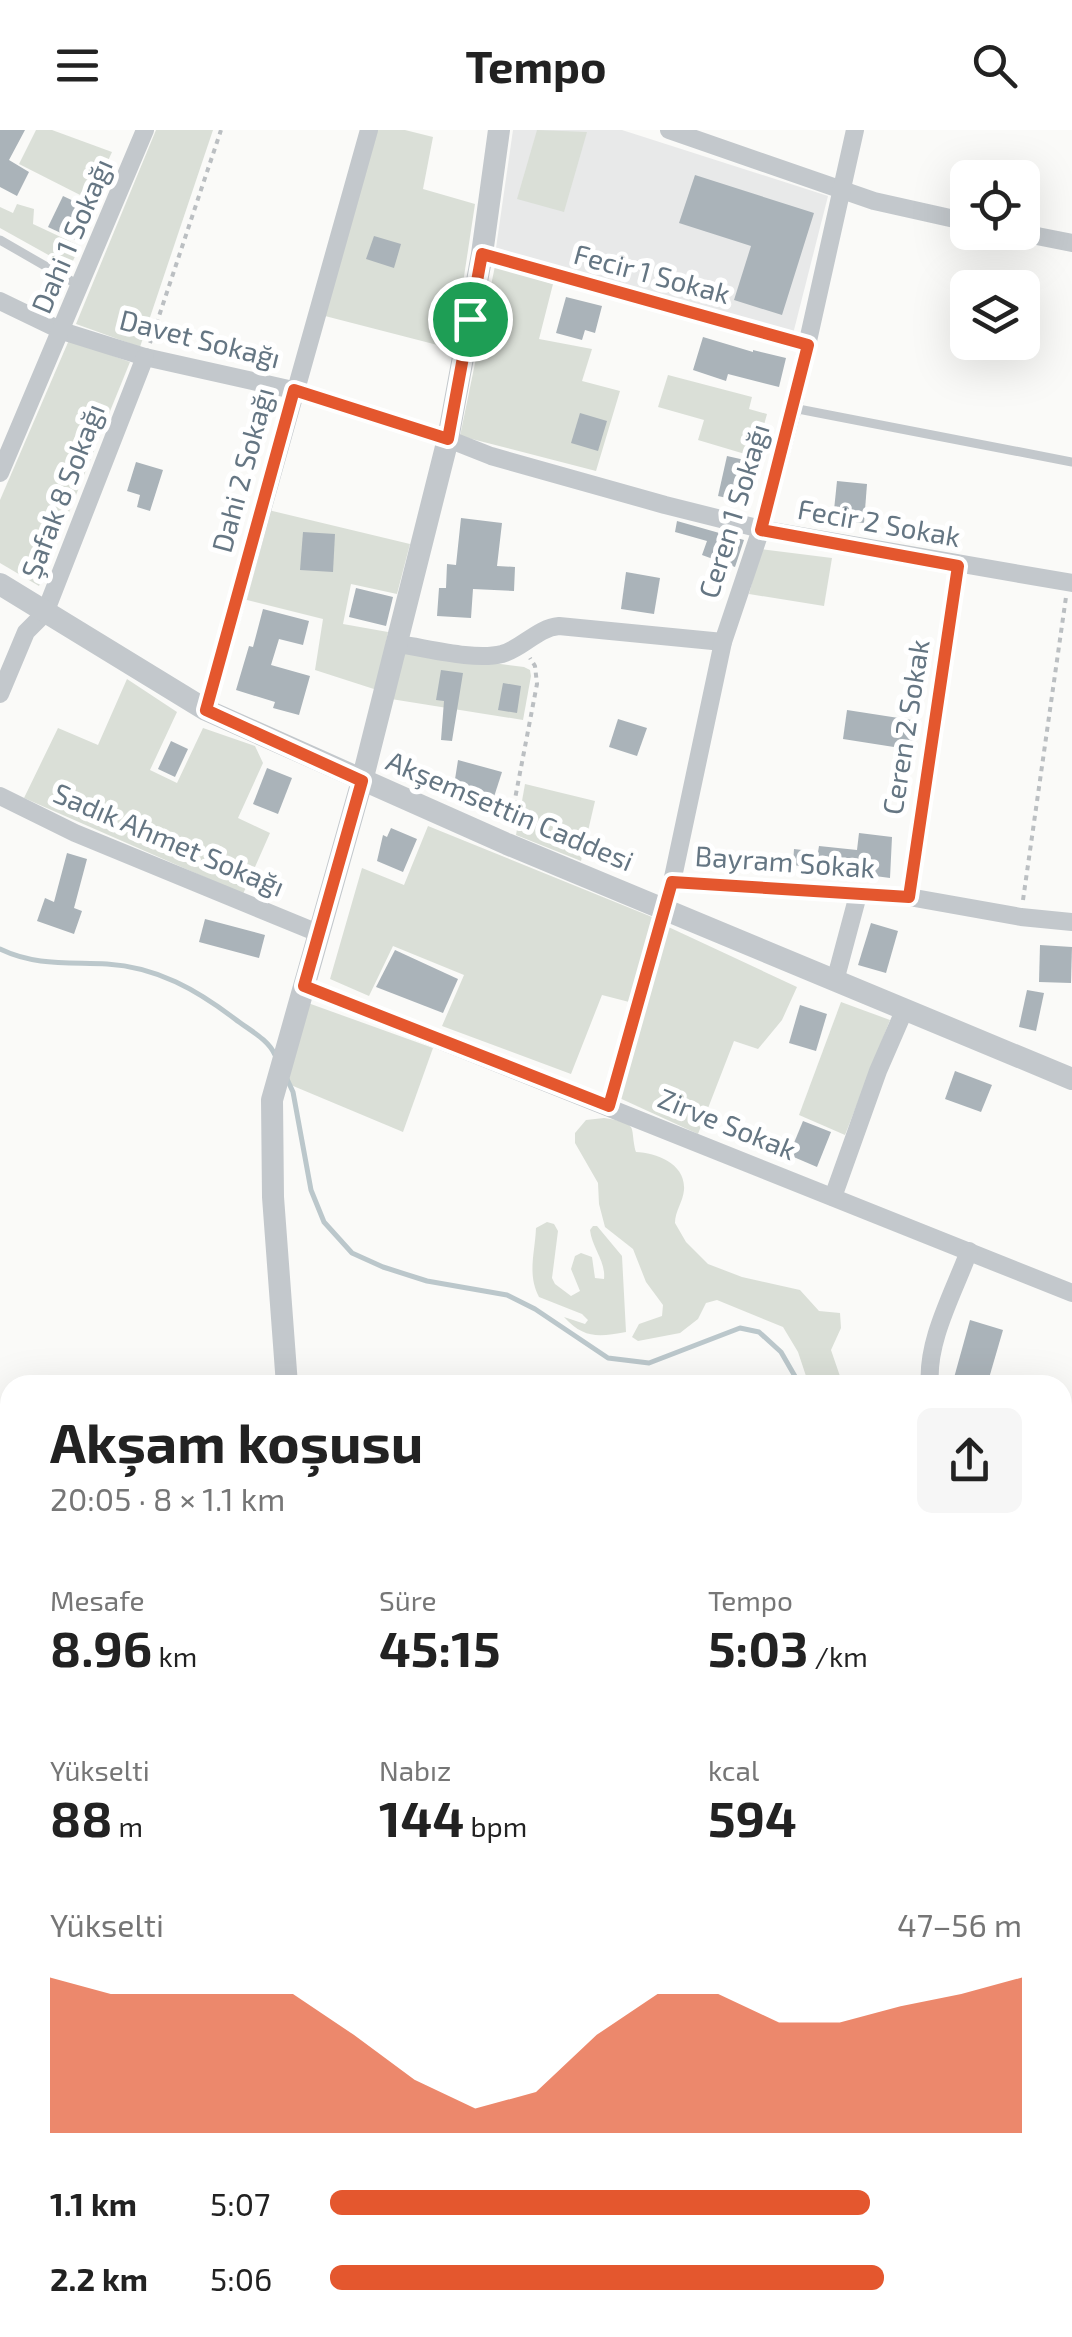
<!DOCTYPE html>
<html lang="tr">
<meta charset="utf-8">
<style>
:root{--surface:#fff;--page:#f6f6f6;--text:#222;--muted:#767676;--accent:#e4572e}
body{margin:0;font-family:"Exo 2",sans-serif;background:var(--page);color:var(--text);height:100vh;display:flex;flex-direction:column;font-size:38px;white-space:nowrap}
*{box-sizing:border-box;margin:0}
p{font-size:32px;color:var(--muted)}
.icon{flex:none;width:55px;height:55px;fill:none;stroke:currentColor;stroke-width:2;stroke-linecap:round;stroke-linejoin:round}
.map{position:relative;flex:1;overflow:hidden}
.drawer{position:absolute;left:0px;top:1245px;width:1072px;height:962px;display:flex;flex-direction:column;background:var(--surface);border-radius:30px 30px 0 0;box-shadow:0 10px 40px #0002}
.drawer>*{flex:none}
.tools{position:absolute;left:950px;top:30px;display:grid;gap:20px}
.tools a{display:grid;place-items:center;width:90px;height:90px;border-radius:15px;background:var(--surface);box-shadow:0 10px 40px #0002;font-size:50px}
.pin{position:absolute;display:grid;place-items:center;width:85px;height:85px;color:#fff;margin:-42px;border:5px solid #fff;border-radius:50%;box-shadow:0 2px 10px #0007}
.round{display:grid;place-items:center;flex:none;width:105px;height:105px;border-radius:15px;background:var(--page)}
.headline{display:flex;align-items:center;justify-content:space-between;height:170px;padding:0 50px}
h1{font-size:55px;font-weight:700;line-height:75px}
.figures{display:grid;grid-template-columns:repeat(3,1fr);gap:15px;height:170px;padding:10px 50px}
.figures div{display:grid;align-content:center}
.figures b{font-size:50px;font-weight:700}
.figures small{font-size:28px;font-weight:400}
.figures p{font-size:28px}
.chart{height:280px;padding:20px 50px}
.chart p{display:flex;justify-content:space-between}
.chart svg{width:100%;height:180px;margin-top:10px;fill:var(--accent);opacity:.7}
ul{padding:0 50px;list-style:none;font-size:32px}
li{display:grid;grid-template-columns:160px 120px 1fr;align-items:center;height:75px}
li i{height:25px;border-radius:12px;background:var(--accent)}
header{display:flex;justify-content:space-between;align-items:center;height:130px;padding:0 50px;background:var(--surface);font-size:45px;font-weight:700}
.map>svg:first-child{display:block}
.built{fill:#e8e9e9}
.green{fill:#dadfd7}
.lines{fill:none;stroke-linecap:round;stroke-linejoin:round}
.stream{stroke:#bbc7cb;stroke-width:5}
.building{fill:#aab3b9}
.path{stroke:#bbbfc2;stroke-width:4;stroke-dasharray:5 5;stroke-linecap:butt}
.service{stroke:#c3c8cc;stroke-width:9}
.minor{stroke:#c3c8cc;stroke-width:18}
.tertiary{stroke:#c3c8cc;stroke-width:22}
.route-casing{stroke:#fff;stroke-width:20}
.route{stroke:#e4572e;stroke-width:12}
.labels{text-anchor:middle;stroke-width:10;stroke-linejoin:round;paint-order:stroke}
.street-label{font-size:28px;fill:#657683;stroke:#fff}
</style>
<header><svg class="icon" aria-label="menu" viewBox="0 0 24 24"><path d="M4 6h16M4 12h16M4 18h16"/></svg>Tempo<svg class="icon" aria-label="search" viewBox="0 0 24 24"><circle cx="10" cy="10" r="6"/><path d="M15 15l6 6"/></svg></header>
<div class="map">
<svg width="1072" height="2207" viewBox="0 0 1072 2207">
<rect width="100%" height="100%" fill="#fafaf8"/>
<g class="built">
<polygon points="513,0 622,0 828,66 793,204 496,118"/>
<polygon points="1062,1524 1072,1538 1072,1716 1062,1715"/>
<polygon points="1063,1848 1072,1848 1072,2054 1063,2057"/>
</g>
<g class="green">
<polygon points="36,0 52,0 112,22 90,70 19,34"/>
<polygon points="156,0 213,0 140,217 76,194"/>
<polygon points="376,0 405,0 433,7 423,59 475,74 453,219 325,186"/>
<polygon points="537,0 587,2 564,82 517,69"/>
<polygon points="17,74 34,79 33,94 80,116 70,137 0,98 0,77 13,83"/>
<polygon points="495,136 553,154 539,209 592,219 582,251 620,261 596,341 460,306"/>
<polygon points="69,210 130,232 39,456 0,433 0,370"/>
<polygon points="668,245 752,267 749,279 767,284 755,327 698,310 704,290 658,277"/>
<polygon points="260,378 410,414 397,464 351,454 343,494 388,502 377,560 315,540 323,489 235,467"/>
<polygon points="761,419 832,428 824,476 749,464"/>
<polygon points="409,522 524,537 530,540 531,546 523,590 391,569 404,523"/>
<polygon points="127,549 177,582 150,640 177,653 203,598 255,616 263,633 238,688 270,703 243,764 24,668 58,598 98,615"/>
<polygon points="525,654 595,671 581,731 516,705"/>
<polygon points="428,696 657,789 633,873 602,865 571,944 442,896 464,845 393,816 369,866 330,849 362,738 404,755"/>
<polygon points="662,794 797,857 782,890 758,919 734,911 698,1004 615,966"/>
<polygon points="841,872 890,890 845,1005 799,985"/>
<polygon points="308,873 433,918 403,1002 286,953"/>
<path d="M604,988C641,994 629,996 636,1022C657,1023 686,1034 684,1060C683,1072 675,1081 675,1093L686,1112L708,1134L742,1147L800,1160L819,1181L840,1183L841,1198L831,1220L843,1255H809L798,1222L783,1197L717,1170L706,1173L698,1189L680,1203L638,1211L632,1207L639,1194L662,1186L663,1175L646,1152L633,1119L605,1097L599,1074L598,1053L575,1013V1003L586,990Z"/>
<path d="M547,1092L554,1094L558,1101L552,1148L555,1154L571,1166L580,1161L571,1139L575,1126L581,1123L592,1127L595,1148L604,1149C606,1131 592,1118 590,1100L593,1096H597L622,1126L626,1202C599,1207 584,1209 564,1187L585,1194L588,1190L582,1184L539,1167C527,1144 535,1123 536,1098Z"/>
</g>
<g class="lines">
<g class="stream">
<path d="M0,819C35,836 69,832 107,834C157,837 197,860 235,889C249,900 268,909 275,925"/>
<polyline points="287,949 293,962 311,1060 324,1092 352,1123 383,1137 427,1151 507,1165 535,1179 608,1228 649,1233 740,1198 759,1202 781,1222 800,1255"/>
<polyline points="1062,1484 1072,1494"/>
</g>
</g>
<g class="building">
<polygon points="0,0 25,0 9,30 29,42 17,66 0,57"/>
<polygon points="695,45 814,83 782,185 734,170 751,116 679,93"/>
<polygon points="63,66 95,81 80,112 48,97"/>
<polygon points="374,106 401,114 394,138 366,129"/>
<polygon points="566,167 602,176 595,203 585,200 582,210 556,203"/>
<polygon points="703,207 753,222 753,220 786,228 779,257 728,244 726,251 693,240"/>
<polygon points="580,283 607,291 598,321 571,313"/>
<polygon points="727,326 758,333 749,373 718,366"/>
<polygon points="136,332 163,340 150,381 137,377 140,365 127,361"/>
<polygon points="837,351 867,354 864,393 833,390"/>
<polygon points="461,388 502,393 497,436 515,437 514,461 473,459 471,488 437,486 439,458 446,458 447,434 456,435"/>
<polygon points="677,391 744,410 735,437 702,425 707,411 675,402"/>
<polygon points="303,402 335,404 333,442 300,440"/>
<polygon points="626,442 660,448 654,484 621,479"/>
<polygon points="356,458 393,467 386,496 349,487"/>
<polygon points="263,479 309,491 303,515 279,509 271,535 310,546 299,585 273,578 275,572 236,560 249,516 253,517"/>
<polygon points="441,540 463,543 452,611 441,610 444,571 436,570"/>
<polygon points="503,553 521,556 517,583 498,580"/>
<polygon points="847,580 918,591 913,620 843,609"/>
<polygon points="618,589 647,598 637,626 609,617"/>
<polygon points="171,611 188,619 175,647 158,639"/>
<polygon points="458,630 502,642 492,673 453,662"/>
<polygon points="267,638 292,648 278,684 253,674"/>
<polygon points="391,698 417,709 403,742 377,731 383,705 387,707"/>
<polygon points="859,703 892,707 890,748 793,735 794,719 818,722 819,716 857,720"/>
<polygon points="67,723 87,729 74,778 82,781 74,804 37,791 45,768 54,772"/>
<polygon points="205,789 265,805 259,828 199,812"/>
<polygon points="871,793 898,801 886,843 858,835"/>
<polygon points="1040,815 1072,817 1071,853 1039,852"/>
<polygon points="395,820 458,849 443,883 376,857"/>
<polygon points="1027,860 1044,863 1036,901 1019,897"/>
<polygon points="800,875 827,884 816,921 789,913"/>
<polygon points="955,941 992,955 981,982 945,969"/>
<polygon points="803,991 831,1002 817,1037 789,1025"/>
<polygon points="970,1190 1003,1200 987,1255 952,1255"/>
</g>
<g class="lines">
<g class="path">
<polyline points="150,213 221,0"/>
<polyline points="510,695 537,554 535,536 530,528"/>
<polyline points="1023,770 1066,467"/>
</g>
<g class="service">
<polyline points="0,110 80,156"/>
<polyline points="793,278 1072,332"/>
<polyline points="1062,1511 1072,1526"/>
</g>
<g class="minor">
<polyline points="669,0 874,71 968,92"/>
<polyline points="1017,102 1072,113"/>
<polyline points="482,124 808,215"/>
<polyline points="0,171 62,201 145,227 293,260 448,309 491,326 665,375 761,399 1072,453"/>
<polyline points="0,343 145,0"/>
<path d="M398,514C427,518 474,531 502,524C523,518 537,498 559,496L723,512"/>
<polyline points="0,564 26,502 45,483 145,227"/>
<polyline points="206,580 369,0"/>
<polyline points="0,666 75,703 318,803"/>
<polyline points="672,752 909,767 1021,787 1072,792"/>
<polyline points="909,767 958,436"/>
<polyline points="835,851 858,765"/>
<polyline points="304,856 1072,1163"/>
<polyline points="609,976 672,752 723,512 761,399 793,278 855,0"/>
<polyline points="833,1067 878,941 904,881"/>
<path d="M930,1255C926,1211 954,1162 969,1121"/>
<polyline points="1062,1320 1072,1324"/>
<polyline points="426,2198 429,2207"/>
</g>
<g class="tertiary">
<polyline points="0,454 206,580 507,714 1072,949"/>
<polyline points="287,1255 273,1067 272,970 362,651 448,309 482,124 499,0"/>
<polyline points="281,2207 284,2198"/>
</g>
</g>
<g class="lines">
<defs>
<polygon id="route" points="482,124 808,215 761,400 958,436 909,767 672,752 609,976 304,856 362,651 206,580 294,260 448,309"/>
</defs>
<use href="#route" class="route-casing"/>
<use href="#route" class="route"/>
</g>
<g class="labels">
<g class="street-label">
<text transform="translate(72 106) rotate(-67)" y="10">Dahi 1 Sokağı</text>
<text transform="translate(652 144) rotate(15)" y="10">Fecir 1 Sokak</text>
<text transform="translate(200 209) rotate(14)" y="10">Davet Sokağı</text>
<text transform="translate(243 340) rotate(-75)" y="10">Dahi 2 Sokağı</text>
<text transform="translate(63 361) rotate(-69)" y="10">Şafak 8 Sokağı</text>
<text transform="translate(734 381) rotate(-73)" y="10">Ceren 1 Sokağı</text>
<text transform="translate(879 393) rotate(10)" y="10">Fecir 2 Sokak</text>
<text transform="translate(906 597) rotate(-81)" y="10">Ceren 2 Sokak</text>
<text transform="translate(510 681) rotate(23)" y="10">Akşemsettin Caddesi</text>
<text transform="translate(169 710) rotate(23)" y="10">Sadık Ahmet Sokağı</text>
<text transform="translate(785 732) rotate(4)" y="10">Bayram Sokak</text>
<text transform="translate(727 994) rotate(22)" y="10">Zirve Sokak</text>
</g>
</g>
</svg>
<div class="tools">
<a><svg class="icon" aria-label="locate" viewBox="0 0 24 24"><circle cx="12" cy="12" r="6"/><path d="M12 2v4M12 18v4M2 12h4M18 12h4"/></svg></a>
<a><svg class="icon" aria-label="layers" viewBox="0 0 24 24"><path d="M12 4l9 5-9 5-9-5zM3 14l9 5 9-5"/></svg></a>
</div>
<div class="pin" style="left:470px;top:189px;background:#1e9e55"><svg class="icon" aria-label="arrive" viewBox="0 0 24 24"><path d="M6 21V4h12l-3 4 3 4H6"/></svg></div>
<section class="drawer">
<div class="headline"><div><h1>Akşam koşusu</h1><p>20:05 · 8 × 1.1 km</p></div><a class="round"><svg class="icon" aria-label="share" viewBox="0 0 24 24"><path d="M12 15V3M7 8l5-5 5 5M5 13v7h14v-7"/></svg></a></div>
<div class="figures">
<div><p>Mesafe</p><b>8.96<small> km</small></b></div>
<div><p>Süre</p><b>45:15</b></div>
<div><p>Tempo</p><b>5:03<small> /km</small></b></div>
</div>
<div class="figures">
<div><p>Yükselti</p><b>88<small> m</small></b></div>
<div><p>Nabız</p><b>144<small> bpm</small></b></div>
<div><p>kcal</p><b>594</b></div>
</div>
<div class="chart"><p><span>Yükselti</span>47–56 m</p>
<svg viewBox="0 0 160 44" preserveAspectRatio="none"><path d="M0 44V6L10 10L20 10L30 10L40 10L50 20L60 31L70 38L80 34L90 20L100 10L110 10L120 17L130 17L140 13L150 10L160 6V44z"/></svg>
</div>
<ul>
<li><b>1.1 km</b>5:07<i style="width:78%"></i></li>
<li><b>2.2 km</b>5:06<i style="width:80%"></i></li>
</ul>
</section>
</div>
